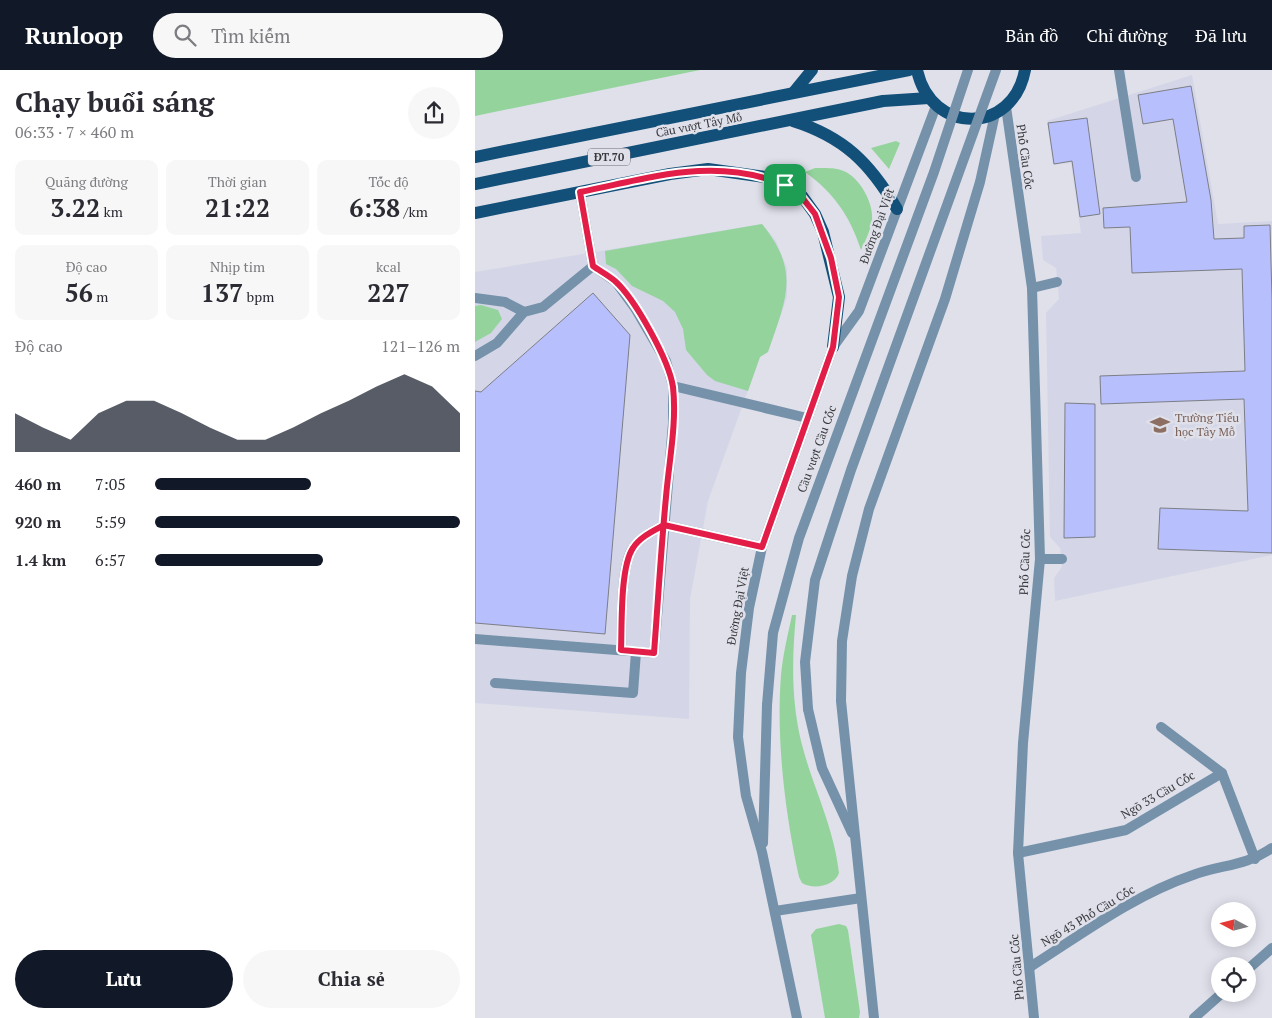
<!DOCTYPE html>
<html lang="vi">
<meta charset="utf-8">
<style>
:root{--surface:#fff;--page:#f7f7f7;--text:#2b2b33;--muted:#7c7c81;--accent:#111827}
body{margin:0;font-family:"PT Serif",serif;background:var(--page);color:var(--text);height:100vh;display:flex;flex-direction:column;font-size:19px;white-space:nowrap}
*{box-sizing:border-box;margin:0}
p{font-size:16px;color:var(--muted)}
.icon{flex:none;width:28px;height:28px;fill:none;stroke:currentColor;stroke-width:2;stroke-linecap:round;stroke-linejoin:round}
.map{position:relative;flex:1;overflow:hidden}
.drawer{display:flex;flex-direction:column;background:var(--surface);width:475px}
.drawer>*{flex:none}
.needle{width:32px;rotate:277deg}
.controls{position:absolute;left:736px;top:832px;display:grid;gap:10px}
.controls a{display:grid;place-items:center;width:45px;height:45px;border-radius:50%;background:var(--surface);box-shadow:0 2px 12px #0003;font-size:25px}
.pin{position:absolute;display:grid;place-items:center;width:42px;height:42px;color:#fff;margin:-21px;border-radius:10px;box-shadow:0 2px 8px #0006}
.round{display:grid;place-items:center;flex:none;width:52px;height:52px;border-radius:26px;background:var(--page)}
.overview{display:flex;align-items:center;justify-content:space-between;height:85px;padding:0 15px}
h1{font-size:28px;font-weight:800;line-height:38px}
.stats{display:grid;grid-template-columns:repeat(3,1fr);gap:8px;height:85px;padding:5px 15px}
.stats div{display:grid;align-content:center;border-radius:10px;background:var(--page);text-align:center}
.stats b{font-size:25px;font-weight:800}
.stats small{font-size:14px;font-weight:400}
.stats p{font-size:14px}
.chart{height:140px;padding:10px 15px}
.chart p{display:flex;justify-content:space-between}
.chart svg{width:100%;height:90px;margin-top:5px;fill:var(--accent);opacity:.7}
.cta{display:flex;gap:10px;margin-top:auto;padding:10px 15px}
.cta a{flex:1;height:58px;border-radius:30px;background:var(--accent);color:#fff;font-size:20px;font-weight:800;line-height:58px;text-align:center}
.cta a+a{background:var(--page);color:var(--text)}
ul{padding:0 15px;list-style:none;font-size:16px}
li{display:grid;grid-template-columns:80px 60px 1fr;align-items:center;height:38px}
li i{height:12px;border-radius:6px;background:var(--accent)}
header{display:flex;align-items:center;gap:30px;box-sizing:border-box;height:70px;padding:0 25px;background:var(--accent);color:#fff}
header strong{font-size:24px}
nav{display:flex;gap:28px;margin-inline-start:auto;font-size:18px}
.search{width:350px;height:45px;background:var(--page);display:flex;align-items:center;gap:12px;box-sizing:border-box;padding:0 18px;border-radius:28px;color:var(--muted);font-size:19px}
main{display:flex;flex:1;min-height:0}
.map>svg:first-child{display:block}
.built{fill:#d4d6e7}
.green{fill:#94d49c}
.building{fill:#b7bffc;stroke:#7c7e86}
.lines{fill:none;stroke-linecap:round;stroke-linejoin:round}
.service{stroke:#7592aa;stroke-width:10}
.minor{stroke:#7592aa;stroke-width:10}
.tertiary{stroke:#7592aa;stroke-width:10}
.primary{stroke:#124f79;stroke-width:12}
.tertiary-bridge{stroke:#7592aa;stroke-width:10}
.route-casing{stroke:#fff;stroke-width:10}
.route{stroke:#e11d48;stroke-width:6}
.labels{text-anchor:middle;stroke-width:5;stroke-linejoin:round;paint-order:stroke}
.shield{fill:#dfe0ea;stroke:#6a6b71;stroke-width:1}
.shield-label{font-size:11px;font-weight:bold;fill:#38393d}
.street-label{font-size:12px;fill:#38393d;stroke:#dfe0ea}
.education-label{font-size:12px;fill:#785e54;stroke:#dfe0ea;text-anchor:start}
</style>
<header>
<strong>Runloop</strong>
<div class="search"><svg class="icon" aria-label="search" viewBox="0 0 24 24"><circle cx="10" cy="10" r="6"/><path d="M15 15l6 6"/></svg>Tìm kiếm</div>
<nav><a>Bản đồ</a><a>Chỉ đường</a><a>Đã lưu</a></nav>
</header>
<main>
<section class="drawer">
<div class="overview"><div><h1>Chạy buổi sáng</h1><p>06:33 · 7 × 460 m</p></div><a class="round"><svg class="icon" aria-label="share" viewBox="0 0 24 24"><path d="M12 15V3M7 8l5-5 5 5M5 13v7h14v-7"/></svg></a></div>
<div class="stats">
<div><p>Quãng đường</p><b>3.22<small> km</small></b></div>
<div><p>Thời gian</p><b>21:22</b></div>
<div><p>Tốc độ</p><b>6:38<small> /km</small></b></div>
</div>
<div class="stats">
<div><p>Độ cao</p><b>56<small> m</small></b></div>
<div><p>Nhịp tim</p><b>137<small> bpm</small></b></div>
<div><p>kcal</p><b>227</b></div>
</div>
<div class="chart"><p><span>Độ cao</span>121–126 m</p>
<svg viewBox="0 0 160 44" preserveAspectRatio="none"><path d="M0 44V25L10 32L20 38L30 25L40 19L50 19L60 25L70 32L80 38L90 38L100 32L110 25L120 19L130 12L140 6L150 12L160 25V44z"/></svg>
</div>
<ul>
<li><b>460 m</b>7:05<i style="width:51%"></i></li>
<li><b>920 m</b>5:59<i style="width:100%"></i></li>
<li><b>1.4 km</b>6:57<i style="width:55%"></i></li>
</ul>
<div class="cta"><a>Lưu</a><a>Chia sẻ</a></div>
</section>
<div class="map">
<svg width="797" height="948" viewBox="0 0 797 948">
<rect width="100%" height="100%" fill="#dfe0ea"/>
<g class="built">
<polygon points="717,5 743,154 797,151 797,485 580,531 579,508 587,497 585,478 575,467 571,243 584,229 581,198 568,190 566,166 606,163 596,93 578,95 572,51"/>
<polygon points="287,154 301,171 312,198 312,227 293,282 285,287 233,431 215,529 214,649 0,633 0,202"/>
</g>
<g class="green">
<polygon points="0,0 225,0 0,46"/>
<polygon points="421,71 425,73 414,99 396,78"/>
<path d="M340,98C350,98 362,97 371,102C386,110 399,134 397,151C395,161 391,170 386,180C375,146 359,123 330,102Z"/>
<path d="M287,154C326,202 311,229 293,282L285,287L273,321L240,311L232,305L211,280L208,259L200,242L188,231L157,216L141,199L131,194L130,181Z"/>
<polygon points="6,235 23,240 27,249 16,263 0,272 0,236"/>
<path d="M317,545H321C317,587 316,629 326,671C337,716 359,756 364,803C360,816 338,820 327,813L324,807C310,743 301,670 306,605C308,584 313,564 317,545Z"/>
<polygon points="364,854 371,856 373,860 385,942 384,948 350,948 336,865 341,859"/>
</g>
<g class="building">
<polygon points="716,16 736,130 739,169 769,168 769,156 795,155 797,229 797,483 683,479 685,438 773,441 769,329 626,334 625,306 770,301 767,199 657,203 655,157 629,158 628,138 712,132 698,49 668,54 663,25"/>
<polygon points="612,48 625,144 605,147 597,91 579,94 573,53"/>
<polygon points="118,223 155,265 130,564 0,553 0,321 6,322"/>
<polygon points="590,333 620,334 620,467 589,468"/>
</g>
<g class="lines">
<g class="service">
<polyline points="644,0 661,107"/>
<polyline points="557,218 582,212"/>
<polyline points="0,228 30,232 49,242"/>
<polyline points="0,286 22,273 49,242 68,237 118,196"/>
<polyline points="198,316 332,348"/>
<polyline points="565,489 587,489"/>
<polyline points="0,569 179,583 198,353 198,316 191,291 160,238 141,212 118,196 105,122"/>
<path d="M146,580C147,556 145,496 158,478C165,467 178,461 189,455L287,477"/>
<polyline points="20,613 158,623 161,582"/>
<polyline points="686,657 747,703 780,789"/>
<polyline points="543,783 651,760 747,703"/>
<path d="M555,897C607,864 659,825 718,805C748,794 769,797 797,778"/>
</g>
<g class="minor">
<polyline points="772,900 797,878"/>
<polyline points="719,948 746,924"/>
</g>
<g class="tertiary">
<polyline points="531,37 557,218 565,489 548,673 543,783 559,948"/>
<polyline points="333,639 347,698 377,763"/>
<polyline points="288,773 292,635"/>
<polyline points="300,841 386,828"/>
<polyline points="322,948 287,782 271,726 263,667 266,603 274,538 287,477 358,277 384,241 461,36"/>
<polyline points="399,948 366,631 367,571 377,506 394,439 470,229 505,112 520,44"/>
</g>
<g class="primary">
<path d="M442,0C456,65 538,65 550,0"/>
<polyline points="319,22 337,0"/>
<path d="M318,51C369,67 395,93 422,139"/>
<polyline points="0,87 434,0"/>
<polyline points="0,114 408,31 454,28"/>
<polyline points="0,143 195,104 233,99 290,107 310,115 327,126 340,144 348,162 364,227 358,277"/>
</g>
<g class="tertiary-bridge">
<polyline points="292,635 298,563 324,468 459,102 493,0"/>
<polyline points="333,639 330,592 340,510 376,400 521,0"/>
</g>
</g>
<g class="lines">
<defs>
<path id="route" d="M310,115C239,86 176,108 105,122L118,196C125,201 133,205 140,211C160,229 194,290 198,317C202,353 194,391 191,427C186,479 183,531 179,583L146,580C147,556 145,497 158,478C165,467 178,461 189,455L287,477L358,277L364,227L356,188L340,144L326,126L310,115"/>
</defs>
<use href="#route" class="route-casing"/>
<use href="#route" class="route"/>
</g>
<defs>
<symbol id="school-bare" viewBox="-9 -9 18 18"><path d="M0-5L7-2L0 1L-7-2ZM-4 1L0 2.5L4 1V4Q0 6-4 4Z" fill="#8d6e63" stroke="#dfe0ea" stroke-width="2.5" paint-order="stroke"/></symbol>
</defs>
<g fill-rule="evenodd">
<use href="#school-bare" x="671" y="341" width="28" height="28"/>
</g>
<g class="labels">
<rect class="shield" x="113" y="78.5" width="42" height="17" rx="4"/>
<g class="shield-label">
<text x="134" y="91">ĐT.70</text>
</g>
<g class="street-label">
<text transform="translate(224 55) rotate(-11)" y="4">Cầu vượt Tây Mỗ</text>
<text transform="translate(550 87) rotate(82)" y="4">Phố Cầu Cốc</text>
<text transform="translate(402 156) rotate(-70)" y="4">Đường Đại Việt</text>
<text transform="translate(342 379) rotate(-70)" y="4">Cầu vượt Cầu Cốc</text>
<text transform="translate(550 492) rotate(-88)" y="4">Phố Cầu Cốc</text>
<text transform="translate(263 536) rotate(-80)" y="4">Đường Đại Việt</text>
<text transform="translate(683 725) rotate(-30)" y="4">Ngõ 33 Cầu Cốc</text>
<text transform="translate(613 846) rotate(-31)" y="4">Ngõ 43 Phố Cầu Cốc</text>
<text transform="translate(542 897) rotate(-95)" y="4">Phố Cầu Cốc</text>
</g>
<g class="education-label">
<text x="700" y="352">Trường Tiểu<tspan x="700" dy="14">học Tây Mỗ</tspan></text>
</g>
</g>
</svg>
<div class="controls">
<a><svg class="needle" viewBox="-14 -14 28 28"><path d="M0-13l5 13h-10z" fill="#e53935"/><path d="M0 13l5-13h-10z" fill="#7c7c81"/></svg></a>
<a><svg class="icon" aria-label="locate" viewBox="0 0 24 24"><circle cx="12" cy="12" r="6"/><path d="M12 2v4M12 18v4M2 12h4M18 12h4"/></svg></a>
</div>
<div class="pin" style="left:310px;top:115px;background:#1e9e55"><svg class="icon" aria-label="arrive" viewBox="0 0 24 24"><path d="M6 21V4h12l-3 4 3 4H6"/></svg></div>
</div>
</main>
